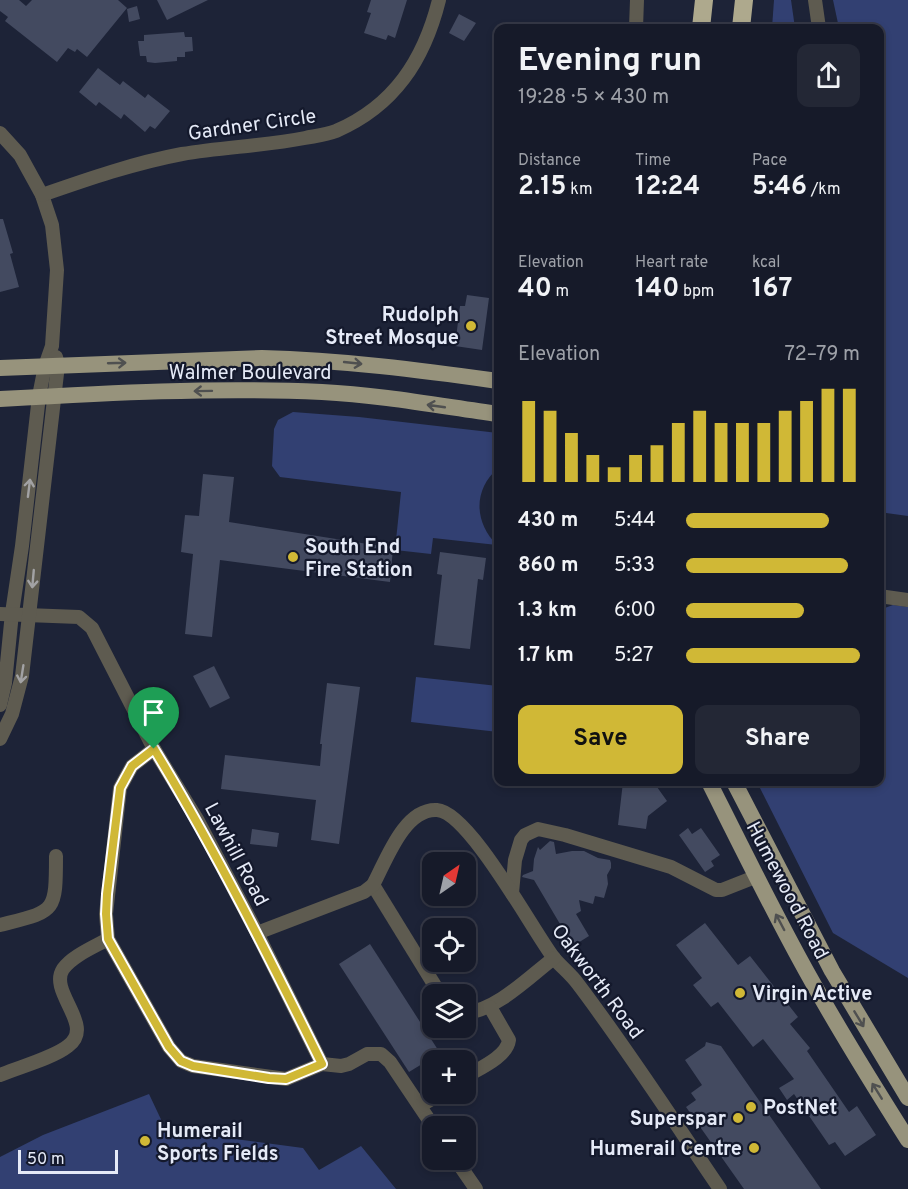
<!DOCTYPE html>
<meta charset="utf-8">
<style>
:root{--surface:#161a29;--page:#232735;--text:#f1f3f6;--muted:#9ea1a8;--line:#353846;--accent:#d0b836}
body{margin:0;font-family:Overpass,sans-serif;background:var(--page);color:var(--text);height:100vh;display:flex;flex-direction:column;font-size:22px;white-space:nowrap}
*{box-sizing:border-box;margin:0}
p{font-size:20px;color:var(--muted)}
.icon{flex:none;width:33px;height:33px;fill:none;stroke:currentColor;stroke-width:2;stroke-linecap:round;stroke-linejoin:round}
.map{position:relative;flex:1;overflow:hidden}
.side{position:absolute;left:494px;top:24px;width:390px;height:762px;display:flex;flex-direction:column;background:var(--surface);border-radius:12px;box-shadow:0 3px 9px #0003,0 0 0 2px var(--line)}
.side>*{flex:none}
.needle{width:39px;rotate:34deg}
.tools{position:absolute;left:422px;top:852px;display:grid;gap:12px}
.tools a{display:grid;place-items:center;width:54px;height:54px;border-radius:12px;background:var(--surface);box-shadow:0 3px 9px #0003,0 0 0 2px var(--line);font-size:30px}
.scale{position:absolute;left:18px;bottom:15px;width:100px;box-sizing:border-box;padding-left:6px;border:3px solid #e5eaf7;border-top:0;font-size:16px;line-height:21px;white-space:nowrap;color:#e5eaf7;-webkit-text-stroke:4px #14192c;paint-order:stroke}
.pin{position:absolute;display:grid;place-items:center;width:51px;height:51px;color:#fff;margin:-62px -26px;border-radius:50% 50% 50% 0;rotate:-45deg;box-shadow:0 0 6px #0007}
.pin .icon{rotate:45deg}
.round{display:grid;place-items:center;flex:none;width:63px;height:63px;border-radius:12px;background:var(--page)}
.overview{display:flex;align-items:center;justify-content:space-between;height:102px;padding:0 24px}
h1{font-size:33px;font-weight:700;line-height:45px}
.stats{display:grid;grid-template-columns:repeat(3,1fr);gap:9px;height:102px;padding:6px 24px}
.stats div{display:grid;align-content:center}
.stats b{font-size:26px;font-weight:700}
.stats small{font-size:16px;font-weight:400}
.stats p{font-size:16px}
.chart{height:168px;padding:12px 24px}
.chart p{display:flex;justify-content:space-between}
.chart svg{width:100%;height:108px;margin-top:6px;stroke:var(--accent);stroke-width:6}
.primary-button{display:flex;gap:12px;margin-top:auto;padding:12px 24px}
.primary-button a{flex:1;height:69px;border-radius:12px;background:var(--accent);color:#111;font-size:24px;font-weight:700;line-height:69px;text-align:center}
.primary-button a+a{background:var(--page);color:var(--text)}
ul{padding:0 24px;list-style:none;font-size:20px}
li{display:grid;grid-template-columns:96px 72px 1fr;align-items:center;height:45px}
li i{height:15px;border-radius:8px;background:var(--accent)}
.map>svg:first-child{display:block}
.green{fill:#324072}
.building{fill:#434a60}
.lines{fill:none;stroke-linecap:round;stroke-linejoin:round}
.minor{stroke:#5e5b50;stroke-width:14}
.major{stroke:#97937c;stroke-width:16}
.highway{stroke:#aea98d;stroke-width:18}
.oneway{stroke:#4f5050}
.oneway2{stroke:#a2a2a4}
.route-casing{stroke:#fff;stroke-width:12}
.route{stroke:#d0b836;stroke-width:8}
.poi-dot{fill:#d0b836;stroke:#14192c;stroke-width:2}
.labels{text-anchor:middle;stroke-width:4.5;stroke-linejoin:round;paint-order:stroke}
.street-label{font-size:20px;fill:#e5eaf7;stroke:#14192c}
.poi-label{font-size:20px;font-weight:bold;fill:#e5eaf7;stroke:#14192c;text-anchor:start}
</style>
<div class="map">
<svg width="908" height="1189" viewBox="0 0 908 1189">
<rect width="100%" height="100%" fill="#1d2337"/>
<g class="green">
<polygon points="774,0 791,0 795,28 772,28"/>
<polygon points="833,0 908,0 908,516 879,512 879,28 839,28"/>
<path d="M293,412L359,417L498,433V468C473,490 474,522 497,545L433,538L431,554L395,550L401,492L280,477L272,466L274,429L278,420Z"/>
<polygon points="893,605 908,607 908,978 833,933 757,782 879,782 879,610"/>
<polygon points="416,677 498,686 498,732 411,722"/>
<polygon points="149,1094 166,1130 303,1148 319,1170 361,1146 396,1189 0,1189 0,1157 43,1135"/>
</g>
<g class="building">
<polygon points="0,0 19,0 26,6 32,0 118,0 127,8 87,57 77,49 75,52 68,48 57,62 5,21 8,17 0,11"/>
<polygon points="157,0 208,0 167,20"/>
<polygon points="371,0 407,0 395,38 388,35 386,40 364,33 371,13 367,12"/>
<polygon points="137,6 140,19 129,22 127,9"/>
<polygon points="459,14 476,23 464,41 449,33"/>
<polygon points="184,32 185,37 192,37 193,51 185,52 185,57 177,57 177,61 155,63 147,62 146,56 140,56 138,41 144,41 144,35"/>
<polygon points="98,68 120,85 123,81 145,98 148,94 170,111 155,129 150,126 145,132 124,114 121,119 99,102 96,106 79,92"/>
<polygon points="0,219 3,219 13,253 10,254 19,287 0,292"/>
<polygon points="467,295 489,298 482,350 455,346 460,306 465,306"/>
<polygon points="203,474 234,477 229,522 393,548 390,582 220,560 212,637 185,634 193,554 181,552 185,515 199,516"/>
<polygon points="440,552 486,558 483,580 478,579 470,649 434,645 442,575 437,574"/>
<polygon points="214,666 230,698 210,708 193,676"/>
<polygon points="327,683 360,687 339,844 311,840 316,800 221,789 225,755 320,766 322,744 320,744"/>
<polygon points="623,782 647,782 645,785 657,787 667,801 648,816 646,829 618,825"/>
<polygon points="688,828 692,834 701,828 720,855 711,861 714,866 705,872 679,835"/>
<polygon points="252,829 279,833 277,847 250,844"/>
<polygon points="550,841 554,842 556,854 572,851 584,851 598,858 610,860 611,863 611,868 607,875 608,884 604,898 595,896 593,904 579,900 581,911 576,914 589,936 573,946 534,880 522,877 523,875 533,871 534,859 538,847 540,850"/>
<polygon points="705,923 738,965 750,956 798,1017 790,1024 810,1048 807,1051 849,1112 857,1106 876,1135 845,1156 835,1142 829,1145 794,1094 787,1100 779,1088 794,1079 763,1039 753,1047 718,1002 711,1007 693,985 702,978 676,945"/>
<polygon points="370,944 440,1053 409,1072 339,964"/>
<polygon points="706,1042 721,1046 821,1189 744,1189 686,1107 696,1100 691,1093 702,1085 685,1060 705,1046"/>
</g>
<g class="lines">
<g class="minor">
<polyline points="815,0 819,28"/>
<polyline points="636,28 637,0"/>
<polyline points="0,133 20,155 42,195 52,225 57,270 52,346 45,366 39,396 22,546 12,613 5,683 0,705"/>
<path d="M42,195C88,179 134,163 182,154C223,147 264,146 305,138C315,136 326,135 336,131C394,106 424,60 439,0"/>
<polyline points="879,596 908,600"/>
<polyline points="0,614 79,617 92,628 154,749 198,821 257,933 322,1064"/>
<polyline points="0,739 12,714 22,676 58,365 56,357"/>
<polyline points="154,749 132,766 120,788 106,914 108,939 169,1047 181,1061 193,1066 286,1079 322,1064 341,1066 349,1064 367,1054 381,1054 390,1062 433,1126"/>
<polyline points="373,885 440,994"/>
<polyline points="512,893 515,860 521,840 525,835 538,829 565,835 671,867 716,890 722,890 755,877"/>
<path d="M0,925C55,911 56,914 56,856"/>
<path d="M257,933L364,892L373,885C386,861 404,808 437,810C469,812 532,929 553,957C560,966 570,973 578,984C628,1050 673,1120 720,1189"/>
<path d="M465,1013C496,1011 529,977 554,958"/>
<path d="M0,1075C19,1067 53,1058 68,1046C96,1026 48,992 63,969C72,956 94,947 108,939"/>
<path d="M465,1077C478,1069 507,1057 509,1040L490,1007"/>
<polyline points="420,1106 440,1094"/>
<polyline points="456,1160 476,1189"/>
</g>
<g class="major">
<path d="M0,368L262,358C341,360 420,370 498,381"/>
<path d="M0,399C107,393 215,387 322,392C381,395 440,406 498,414"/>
<path d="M709,782C738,840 767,899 798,956C832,1019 870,1080 908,1140"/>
<polyline points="734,782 832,971 908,1098"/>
</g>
<g class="highway">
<polyline points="701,28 704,0"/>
<polyline points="741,28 744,0"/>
</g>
</g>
<defs><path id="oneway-shaft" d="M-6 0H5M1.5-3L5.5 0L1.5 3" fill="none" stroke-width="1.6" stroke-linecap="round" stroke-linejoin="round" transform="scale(1.5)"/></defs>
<g class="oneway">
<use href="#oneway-shaft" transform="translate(117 363) rotate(-2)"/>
<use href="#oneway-shaft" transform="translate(353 363) rotate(6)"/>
<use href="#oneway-shaft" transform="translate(203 391) rotate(179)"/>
<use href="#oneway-shaft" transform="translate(436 406) rotate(-172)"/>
<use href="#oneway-shaft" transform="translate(780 922) rotate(-118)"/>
<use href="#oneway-shaft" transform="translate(859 1019) rotate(59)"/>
<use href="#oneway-shaft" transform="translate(877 1091) rotate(-122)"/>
</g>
<g class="oneway2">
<use href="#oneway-shaft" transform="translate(29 488) rotate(-83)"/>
<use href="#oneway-shaft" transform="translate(33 579) rotate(95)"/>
<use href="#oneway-shaft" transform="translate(22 674) rotate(99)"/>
</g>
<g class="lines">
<defs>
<path id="route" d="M154,749C216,851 269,957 322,1064L286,1079L269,1078L193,1066L181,1061L169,1047L108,939L106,914L107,894L120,788L132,766Z"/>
</defs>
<use href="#route" class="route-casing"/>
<use href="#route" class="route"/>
</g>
<g class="poi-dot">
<circle cx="471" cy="326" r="6"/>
<circle cx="293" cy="557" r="6"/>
<circle cx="740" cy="993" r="6"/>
<circle cx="751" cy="1107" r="6"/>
<circle cx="738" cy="1118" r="6"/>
<circle cx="145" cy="1141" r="6"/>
<circle cx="754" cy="1148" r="6"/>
</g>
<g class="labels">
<g class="street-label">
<text transform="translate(252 124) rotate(-8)" y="7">Gardner Circle</text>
<text x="250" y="379">Walmer Boulevard</text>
<text transform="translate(237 854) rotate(62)" y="7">Lawhill Road</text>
<text transform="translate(788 890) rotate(62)" y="7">Humewood Road</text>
<text transform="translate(598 981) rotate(53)" y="7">Oakworth Road</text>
</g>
<g class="poi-label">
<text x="459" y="321" text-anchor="end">Rudolph<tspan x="459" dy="23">Street Mosque</tspan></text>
<text x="305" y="553">South End<tspan x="305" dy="23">Fire Station</tspan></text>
<text x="752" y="1000">Virgin Active</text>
<text x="763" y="1114">PostNet</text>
<text x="726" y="1125" text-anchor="end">Superspar</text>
<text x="157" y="1137">Humerail<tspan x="157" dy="23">Sports Fields</tspan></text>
<text x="742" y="1155" text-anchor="end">Humerail Centre</text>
</g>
</g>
</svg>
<div class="tools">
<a><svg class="needle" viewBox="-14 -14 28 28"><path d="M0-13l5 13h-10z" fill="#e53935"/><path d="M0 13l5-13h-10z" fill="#9ea1a8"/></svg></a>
<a><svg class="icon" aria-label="locate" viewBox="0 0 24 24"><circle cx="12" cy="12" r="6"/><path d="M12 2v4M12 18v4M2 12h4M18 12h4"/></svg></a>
<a><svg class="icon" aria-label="layers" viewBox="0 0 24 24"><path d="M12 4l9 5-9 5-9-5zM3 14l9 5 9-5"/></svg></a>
<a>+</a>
<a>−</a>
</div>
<div class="scale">50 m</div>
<div class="pin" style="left:154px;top:749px;background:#1e9e55"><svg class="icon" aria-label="arrive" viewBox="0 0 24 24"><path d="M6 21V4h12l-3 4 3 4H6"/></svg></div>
<section class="side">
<div class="overview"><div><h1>Evening run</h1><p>19:28 · 5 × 430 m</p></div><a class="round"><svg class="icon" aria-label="share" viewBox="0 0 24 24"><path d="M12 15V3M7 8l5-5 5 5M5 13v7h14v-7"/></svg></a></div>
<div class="stats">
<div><p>Distance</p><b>2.15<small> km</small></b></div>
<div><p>Time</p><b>12:24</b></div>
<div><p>Pace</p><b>5:46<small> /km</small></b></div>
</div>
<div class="stats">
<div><p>Elevation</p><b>40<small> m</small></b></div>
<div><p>Heart rate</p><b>140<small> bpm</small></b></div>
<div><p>kcal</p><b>167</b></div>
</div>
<div class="chart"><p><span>Elevation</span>72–79 m</p>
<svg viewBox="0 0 160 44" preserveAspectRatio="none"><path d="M5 44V11M15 44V15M25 44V24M35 44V33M45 44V38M55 44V33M65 44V29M75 44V20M85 44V15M95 44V20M105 44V20M115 44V20M125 44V15M135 44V11M145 44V6M155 44V6"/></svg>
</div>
<ul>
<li><b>430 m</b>5:44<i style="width:82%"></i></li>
<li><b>860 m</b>5:33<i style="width:93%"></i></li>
<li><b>1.3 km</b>6:00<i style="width:68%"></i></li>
<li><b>1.7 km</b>5:27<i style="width:100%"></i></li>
</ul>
<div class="primary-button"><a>Save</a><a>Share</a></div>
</section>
</div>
